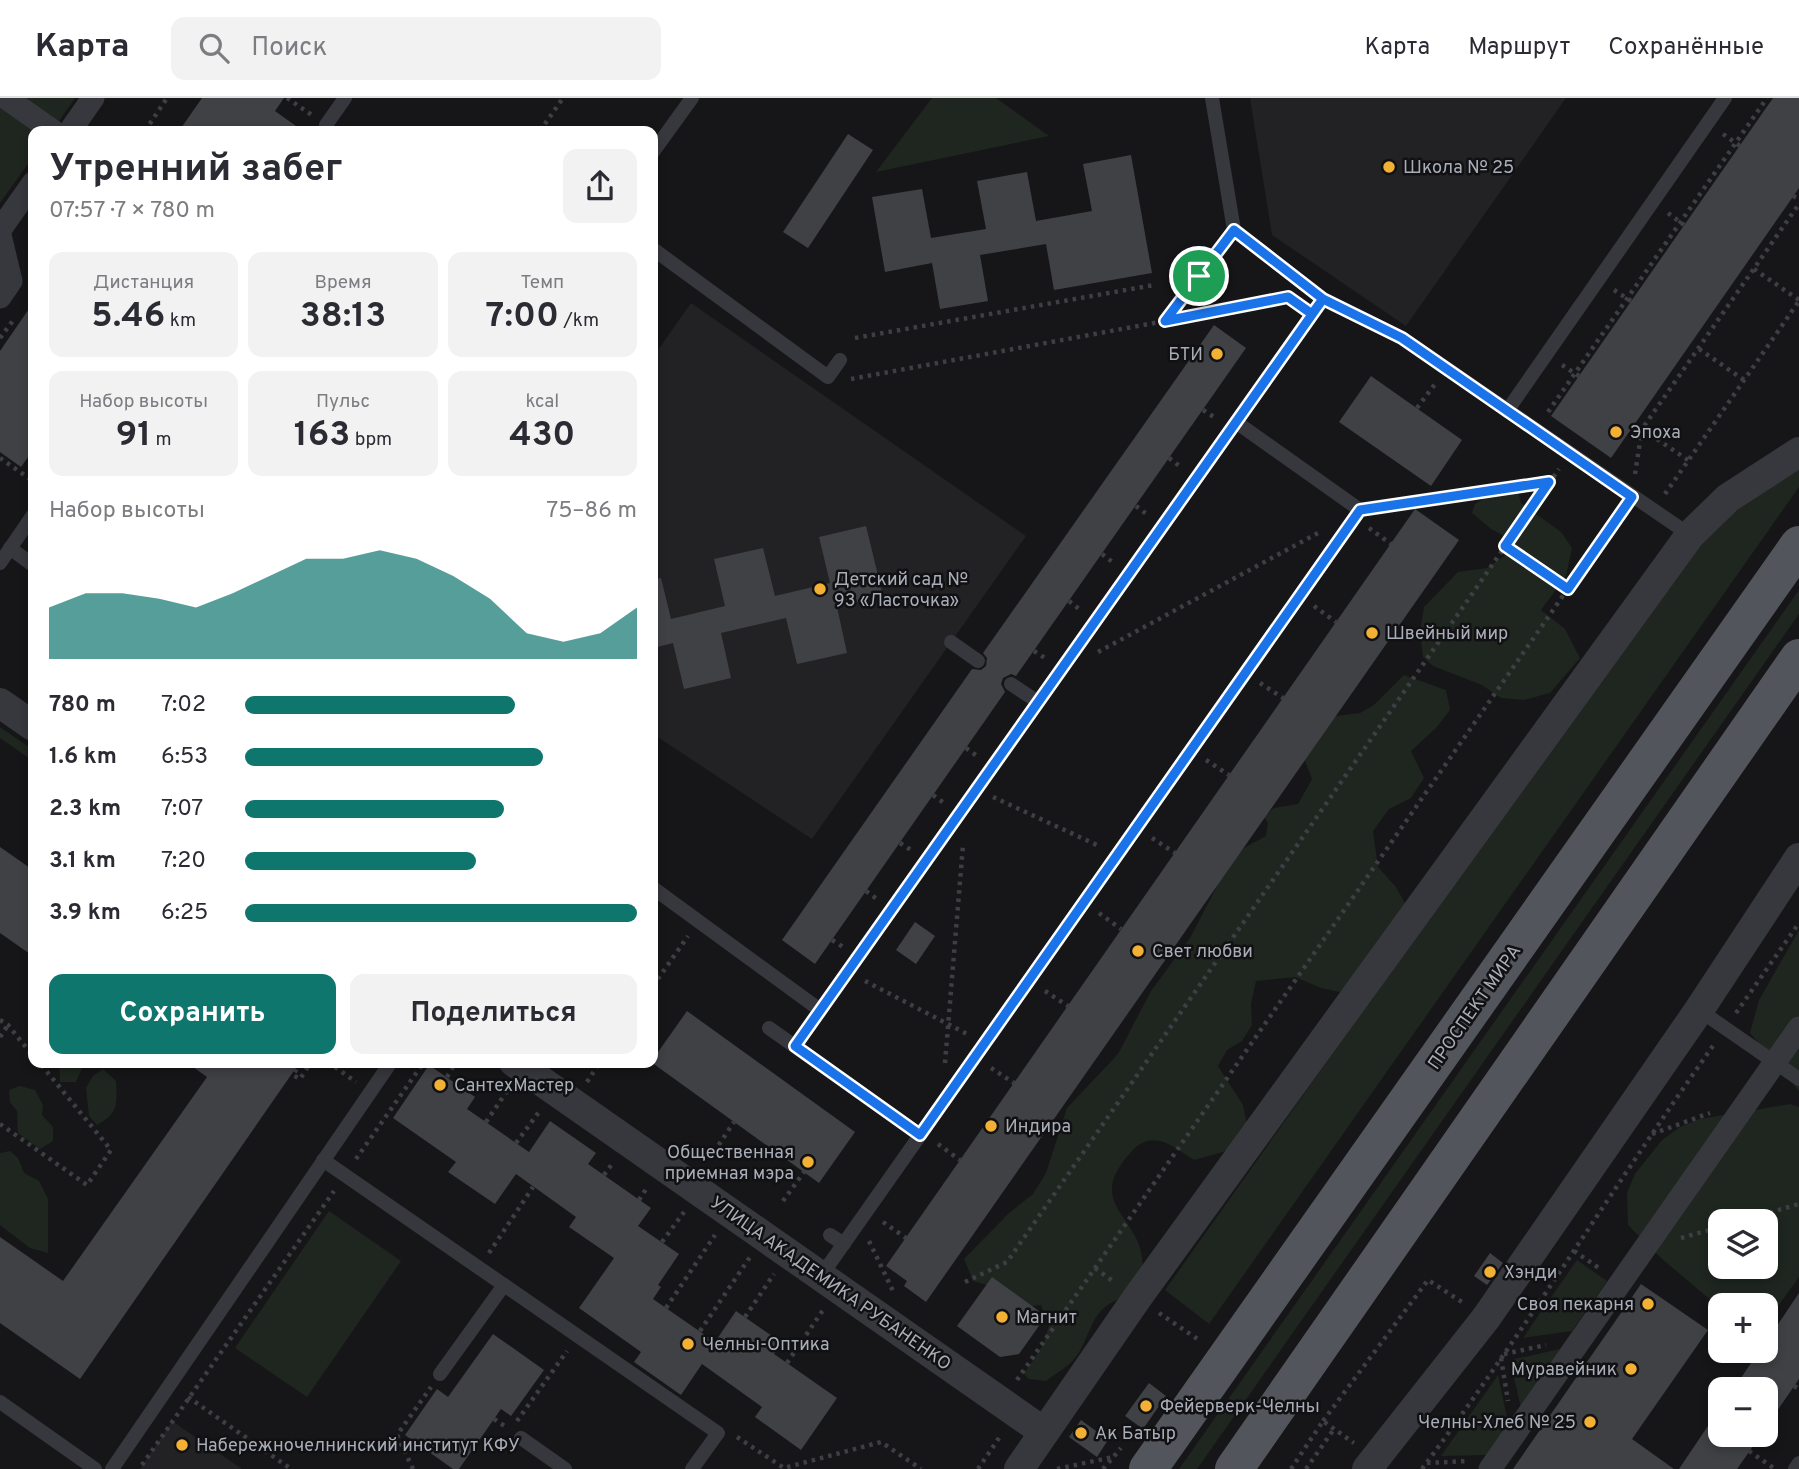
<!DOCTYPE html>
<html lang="ru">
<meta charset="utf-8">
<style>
:root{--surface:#fff;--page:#f2f2f3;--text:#2b2b33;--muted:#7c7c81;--line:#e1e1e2;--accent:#0f766e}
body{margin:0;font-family:Overpass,sans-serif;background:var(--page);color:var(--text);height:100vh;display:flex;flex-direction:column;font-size:26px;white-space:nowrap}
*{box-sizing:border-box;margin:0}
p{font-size:23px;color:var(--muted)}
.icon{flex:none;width:38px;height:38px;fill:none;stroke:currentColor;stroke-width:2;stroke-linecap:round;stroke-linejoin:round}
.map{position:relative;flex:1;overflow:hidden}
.side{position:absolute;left:28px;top:28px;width:630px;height:942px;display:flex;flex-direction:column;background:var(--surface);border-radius:14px;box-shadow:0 4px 10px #0003}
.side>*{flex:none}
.buttons{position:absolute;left:1708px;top:1111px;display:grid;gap:14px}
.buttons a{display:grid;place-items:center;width:70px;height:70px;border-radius:14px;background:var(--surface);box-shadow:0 4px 10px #0003;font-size:35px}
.pin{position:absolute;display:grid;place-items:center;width:60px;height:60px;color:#fff;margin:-30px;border:4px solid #fff;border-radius:50%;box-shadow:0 2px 7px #0007}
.round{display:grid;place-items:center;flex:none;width:74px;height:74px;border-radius:14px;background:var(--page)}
.overview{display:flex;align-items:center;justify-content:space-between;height:119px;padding:0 21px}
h1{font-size:38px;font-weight:700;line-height:52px}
.stats{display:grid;grid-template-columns:repeat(3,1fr);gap:10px;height:119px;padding:7px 21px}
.stats div{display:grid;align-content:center;border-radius:14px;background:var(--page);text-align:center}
.stats b{font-size:35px;font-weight:700}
.stats small{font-size:19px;font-weight:400}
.stats p{font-size:19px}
.chart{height:196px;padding:14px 21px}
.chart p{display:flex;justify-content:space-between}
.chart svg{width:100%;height:126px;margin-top:7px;fill:var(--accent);opacity:.7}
.button{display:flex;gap:14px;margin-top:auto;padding:14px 21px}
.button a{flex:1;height:80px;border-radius:14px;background:var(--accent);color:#fff;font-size:28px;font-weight:700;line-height:80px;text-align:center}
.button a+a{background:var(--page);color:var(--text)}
ul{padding:0 21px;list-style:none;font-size:23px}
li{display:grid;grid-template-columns:112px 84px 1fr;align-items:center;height:52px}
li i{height:18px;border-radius:9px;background:var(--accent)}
header{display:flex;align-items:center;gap:42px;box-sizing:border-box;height:98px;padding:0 35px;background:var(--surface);border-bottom:2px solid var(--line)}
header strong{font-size:33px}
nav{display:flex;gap:38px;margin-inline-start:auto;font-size:24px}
.search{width:490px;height:63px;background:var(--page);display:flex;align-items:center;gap:18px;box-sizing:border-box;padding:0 24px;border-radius:14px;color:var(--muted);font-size:26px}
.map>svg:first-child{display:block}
.built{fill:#222225}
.green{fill:#1e261f;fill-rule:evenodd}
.building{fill:#404145}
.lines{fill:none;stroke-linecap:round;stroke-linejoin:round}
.path{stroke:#3d3f44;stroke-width:4.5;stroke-dasharray:3.5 5;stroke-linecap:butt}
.service{stroke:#37383d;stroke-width:14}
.pedestrian{stroke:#37383d;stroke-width:23}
.minor{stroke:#37383d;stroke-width:30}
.primary{stroke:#53555c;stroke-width:38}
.route-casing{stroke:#fff;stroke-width:14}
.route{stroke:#1a73e8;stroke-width:9}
.poi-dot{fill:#f2b134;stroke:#111113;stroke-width:2.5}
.labels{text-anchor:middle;stroke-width:5;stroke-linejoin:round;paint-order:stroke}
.poi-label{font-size:18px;fill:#a8adb8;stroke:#111113;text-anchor:start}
.street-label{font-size:18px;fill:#a8adb8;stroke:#111113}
</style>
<header>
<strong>Карта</strong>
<div class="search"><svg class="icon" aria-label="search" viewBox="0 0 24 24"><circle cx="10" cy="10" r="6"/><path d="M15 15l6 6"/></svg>Поиск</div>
<nav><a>Карта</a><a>Маршрут</a><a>Сохранённые</a></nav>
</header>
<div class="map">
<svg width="1799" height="1371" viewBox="0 0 1799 1371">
<rect width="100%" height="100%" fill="#161618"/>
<g class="built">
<polygon points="1250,0 1566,0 1406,228 1272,137"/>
<polygon points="691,205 1026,438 812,741 653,636 653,259"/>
<polygon points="172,1323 242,1371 140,1371"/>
</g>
<g class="green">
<polygon points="4,0 75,0 52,33 33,33 33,59 0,105 0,6"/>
<polygon points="932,0 996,0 1049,38 876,74"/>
<polygon points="1799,366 1799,389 1209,1226 1165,1192 1707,428"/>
<polygon points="1505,388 1518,393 1521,405 1561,434 1572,450 1566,478 1541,512 1565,531 1580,560 1550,595 1524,602 1501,600 1482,587 1433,568 1423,559 1420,534 1424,509 1458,474 1487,470 1511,453 1506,439 1491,431 1472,415 1475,406"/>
<polygon points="1799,492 1799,516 1197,1371 1179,1371"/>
<path d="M1404,577L1446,592L1450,612L1436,630L1411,653L1424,680L1411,700L1389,711L1373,733L1378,769L1396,789L1408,811L1360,885L1340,894L1321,890L1295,879L1256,883L1251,906L1252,927L1242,943L1227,952L1218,968L1243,1007L1247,1027L1242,1041L1223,1054L1194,1062C1176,1051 1154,1030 1133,1052C1076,1112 1154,1118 1141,1180C1137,1197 1116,1200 1105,1209C1090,1221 1087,1246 1075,1260C1068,1269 1055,1276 1046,1283L1029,1281L1024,1276L1043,1247L1049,1228L1041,1207L1017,1210L990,1188L973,1183L964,1161L1009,1115L1033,1096L1046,1075L1067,1010L1118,956L1151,893L1190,840L1228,767L1244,750L1266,738L1268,725L1263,718L1274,710L1298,706L1312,681L1303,658L1327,619L1360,615L1374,607Z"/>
<polygon points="0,629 33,652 33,663 0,640"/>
<polygon points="1799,832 1799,993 1750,935 1759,902"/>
<polygon points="59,964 85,964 76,984 60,984"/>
<path d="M103,971L116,983C117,1006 119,1015 97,1027L89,1018L86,990L93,978Z"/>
<polygon points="20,988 35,992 43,1007 42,1017 53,1029 53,1043 40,1051 18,1035 17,1013 10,1004 9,992"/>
<path d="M1790,1006L1799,1009V1179L1776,1211L1766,1215V1208H1720V1210L1661,1160L1628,1127L1627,1095L1635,1076L1662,1042L1680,1029L1700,1021ZM1720,1124H1766V1169H1720Z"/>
<polygon points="10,1053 18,1060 24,1075 39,1083 48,1101 48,1155 30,1150 0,1127 0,1055"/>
<polygon points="329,1113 401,1163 307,1299 235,1250"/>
<polygon points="1577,1162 1607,1183 1572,1233 1523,1240"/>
<polygon points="1560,1251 1521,1310 1510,1262"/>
<polygon points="1498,1277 1509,1329 1488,1357 1441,1358"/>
</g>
<g class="building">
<polygon points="202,0 284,0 275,13 303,33 179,33"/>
<polygon points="1773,0 1799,0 1799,90 1611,360 1551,318"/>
<polygon points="848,36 873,52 808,150 783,134"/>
<polygon points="1131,57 1152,175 1054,192 1046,146 980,157 988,203 940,211 932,165 885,174 872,99 922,91 931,140 986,131 977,83 1027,74 1036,123 1092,113 1083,66"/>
<polygon points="33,205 33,352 21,369 0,354 0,253"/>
<polygon points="1214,227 1246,250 1016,578 1011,576 1003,580 1001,586 1005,594 815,866 782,842 972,571 981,572 986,568 987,560 983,555"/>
<polygon points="1371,278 1462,342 1431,388 1339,324"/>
<polygon points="1415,411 1459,442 926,1204 904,1188 907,1183 886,1168"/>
<polygon points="866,428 883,498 837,509 847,555 797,566 786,520 721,535 731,580 684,591 673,545 653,550 653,481 661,480 671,521 725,508 714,461 763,450 775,498 830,485 819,439"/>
<polygon points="0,749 33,772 33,858 0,835"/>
<polygon points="915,824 935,838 916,866 896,852"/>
<polygon points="687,913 855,1034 819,1085 651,964"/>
<polygon points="186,964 300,964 80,1281 0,1225 0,1139 63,1183 207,979"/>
<polygon points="429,967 475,999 467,1011 529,1054 550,1023 596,1055 588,1066 651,1110 638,1128 679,1156 658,1187 661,1189 653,1201 715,1244 736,1213 782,1245 774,1256 837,1300 801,1352 755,1319 762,1309 702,1266 681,1297 634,1264 641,1254 579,1210 614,1160 569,1129 576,1119 516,1076 495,1106 448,1074 456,1064 393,1020"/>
<polygon points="1490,1155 1503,1165 1487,1187 1474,1178"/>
<polygon points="992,1179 1039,1213 1041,1225 1019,1256 1000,1259 957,1228"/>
<polygon points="1641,1186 1708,1232 1632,1341 1674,1371 1513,1371"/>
<polygon points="1799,1195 1799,1281 1766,1329 1766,1292 1733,1292 1759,1253 1766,1253 1766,1244"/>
<polygon points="493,1236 544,1272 511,1318 501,1311 459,1371 453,1371 405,1337 437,1291 448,1299"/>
<polygon points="1149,1285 1166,1298 1143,1331 1125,1318"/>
<polygon points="1720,1310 1720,1337 1761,1337 1737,1371 1679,1371"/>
<polygon points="1081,1322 1108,1342 1097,1359 1069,1339"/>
</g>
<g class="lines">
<g class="path">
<polyline points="287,0 312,17"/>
<polyline points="145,33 167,0"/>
<polyline points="540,33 563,0"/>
<polyline points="1723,36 1740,48"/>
<polyline points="1793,98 1799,101"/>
<polyline points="1668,115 1684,127"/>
<polyline points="1754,171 1799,202"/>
<polyline points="1614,192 1631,203"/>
<polyline points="1166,223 1288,199"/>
<polyline points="0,240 15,220"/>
<polyline points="855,240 1154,187"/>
<polyline points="1699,251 1744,282"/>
<polyline points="1562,267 1579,278"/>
<polyline points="851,281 1165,223 1223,147"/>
<polyline points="1417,310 1435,286"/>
<polyline points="1203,312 1217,321"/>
<polyline points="1548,314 1767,0"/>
<polyline points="0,360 33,383"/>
<polyline points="1169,360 1182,370"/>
<polyline points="1688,362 1642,331 1799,106"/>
<polyline points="1635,376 1642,331"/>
<polyline points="1665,396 1799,203"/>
<polyline points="1136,408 1149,418"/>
<polyline points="1377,410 1549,385"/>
<polyline points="1369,430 1391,446"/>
<polyline points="1505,448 1568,491"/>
<polyline points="1102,456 1115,466"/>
<polyline points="1069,503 1079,511"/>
<polyline points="1314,508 1336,524"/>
<polyline points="1034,553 1045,560"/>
<polyline points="1098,554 1318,435"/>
<polyline points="1260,585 1283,600"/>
<polyline points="966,650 977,658"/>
<polyline points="1206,662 1229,677"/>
<polyline points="933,697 944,705"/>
<polyline points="993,699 1099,748"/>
<polyline points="1152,740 1175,755"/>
<polyline points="900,745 911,752"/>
<polyline points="866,793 877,801"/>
<polyline points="1099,815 1121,831"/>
<polyline points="832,842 843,849"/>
<polyline points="865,883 969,937"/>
<polyline points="653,888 688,838"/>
<polyline points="1045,893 1068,908"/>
<polyline points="1736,915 1799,825"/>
<polyline points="0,922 8,927 33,958"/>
<polyline points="0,939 8,927"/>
<polyline points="301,964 293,977 300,981 311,964"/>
<polyline points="328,964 356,984"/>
<polyline points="945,965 963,747"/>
<polyline points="991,970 1014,985"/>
<polyline points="447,979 456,964"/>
<polyline points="587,984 600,964"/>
<polyline points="486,1024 507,993"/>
<polyline points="0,1026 87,1087 111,1052 39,964"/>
<polyline points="1652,1036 1710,1015"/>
<polyline points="516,1045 539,1014"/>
<polyline points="938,1046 960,1062"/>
<polyline points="714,1054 734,1024"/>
<polyline points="356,1061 424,964"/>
<polyline points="604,1077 612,1066"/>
<polyline points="639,1102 648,1088"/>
<polyline points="783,1103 804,1074"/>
<polyline points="883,1124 906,1140"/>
<polyline points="1737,1124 1799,1106"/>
<polyline points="1681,1140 1720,1129"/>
<polyline points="869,1143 894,1195"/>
<polyline points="662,1144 684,1114"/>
<polyline points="1574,1153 1602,1172"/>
<polyline points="489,1155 533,1089"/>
<polyline points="1095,1170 1114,1184"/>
<polyline points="965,1184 1007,1164 1559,371"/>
<polyline points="666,1210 715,1137"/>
<polyline points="1159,1215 1199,1242 1198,1244"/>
<polyline points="745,1219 774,1176"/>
<polyline points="700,1233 750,1159"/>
<polyline points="1504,1256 1546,1247"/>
<polyline points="1501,1260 1508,1303"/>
<polyline points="787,1265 823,1212"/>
<polyline points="1017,1282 1622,413"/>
<polyline points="1794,1288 1799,1291"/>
<polyline points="188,1299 291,1371"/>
<polyline points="494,1321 506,1329"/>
<polyline points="517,1323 567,1253"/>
<polyline points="1323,1323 1428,1182 1465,1206"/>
<polyline points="737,1339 784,1370 881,1344 921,1371"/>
<polyline points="1749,1353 1775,1371"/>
<polyline points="1427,1365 1468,1363"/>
<polyline points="142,1367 334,1093"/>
<polyline points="413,1371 397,1337 431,1289"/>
<polyline points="978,1371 1001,1337"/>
<polyline points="1057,1371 1113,1359"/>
<polyline points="1103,1371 1121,1350"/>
<polyline points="1291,1371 1323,1323 1354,1345"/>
<polyline points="1306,1371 1334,1331"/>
<path d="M1422,1371C1525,1233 1615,1086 1715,945"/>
</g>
<g class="service">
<polyline points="1212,0 1234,132 1323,201"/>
<polyline points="328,33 326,27 345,0"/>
<polyline points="653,54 692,0"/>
<polyline points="653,151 828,279 840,262"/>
<polyline points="1507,313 1725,0"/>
<polyline points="10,450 33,467"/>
<polyline points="0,465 33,417"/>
<polyline points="951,544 978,563"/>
<polyline points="1011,586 1038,604"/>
<polyline points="653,790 820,912"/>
<polyline points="1699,912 1799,981"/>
<polyline points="769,930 920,1037"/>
<polyline points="795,948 1236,324"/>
<polyline points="323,1062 718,1335 692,1371"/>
<polyline points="830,1137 844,1146"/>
<polyline points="821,1178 1360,412 1236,324 1323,201 1402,240 1690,437"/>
<polyline points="440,1276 504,1187"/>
<polyline points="0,1304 95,1371"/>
<polyline points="521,1340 565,1371"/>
<polyline points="112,1371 391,964"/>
<polyline points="1795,1371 1799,1365"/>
</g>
<g class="pedestrian">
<polyline points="6,0 53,33"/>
<polyline points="70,33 93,0"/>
<polyline points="0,132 33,85"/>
<polyline points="0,137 11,183 0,199"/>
<polyline points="1490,1371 1799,930"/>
</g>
<g class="minor">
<polyline points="0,605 33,628"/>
<polyline points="514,964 1044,1334"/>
<polyline points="1019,1371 1137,1200 1690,437 1728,400 1799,354"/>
<polyline points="1367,1371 1486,1220 1699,912 1799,760"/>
</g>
<g class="primary">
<polyline points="1148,1371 1799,447"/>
<polyline points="1234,1371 1799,560"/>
</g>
</g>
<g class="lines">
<defs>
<polyline id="route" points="1199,178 1234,132 1323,201 795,948 920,1037 1360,412 1549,384 1505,448 1568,491 1632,399 1402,240 1323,201 1312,216 1288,199 1165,223 1199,178"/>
</defs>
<use href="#route" class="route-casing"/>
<use href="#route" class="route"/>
</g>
<g class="poi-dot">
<circle cx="1389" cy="69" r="7"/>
<circle cx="1217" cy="256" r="7"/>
<circle cx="1616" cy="334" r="7"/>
<circle cx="820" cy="491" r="7"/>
<circle cx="1372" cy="535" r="7"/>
<circle cx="1138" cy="853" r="7"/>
<circle cx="440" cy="987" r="7"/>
<circle cx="991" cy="1028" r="7"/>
<circle cx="808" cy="1064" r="7"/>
<circle cx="1490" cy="1174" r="7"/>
<circle cx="1648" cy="1206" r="7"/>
<circle cx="1002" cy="1219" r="7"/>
<circle cx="688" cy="1246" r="7"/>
<circle cx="1631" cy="1271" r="7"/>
<circle cx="1146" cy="1308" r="7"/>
<circle cx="1590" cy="1324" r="7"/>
<circle cx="1081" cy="1335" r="7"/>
<circle cx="182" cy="1347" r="7"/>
</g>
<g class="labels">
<g class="poi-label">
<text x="1403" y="75">Школа № 25</text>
<text x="1203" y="262" text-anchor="end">БТИ</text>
<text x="1630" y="340">Эпоха</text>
<text x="834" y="487">Детский сад №<tspan x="834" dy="21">93 «Ласточка»</tspan></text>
<text x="1386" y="541">Швейный мир</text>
<text x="1152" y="859">Свет любви</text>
<text x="454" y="993">СантехМастер</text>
<text x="1005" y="1034">Индира</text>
<text x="794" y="1060" text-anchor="end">Общественная<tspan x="794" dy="21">приемная мэра</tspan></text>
<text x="1504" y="1180">Хэнди</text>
<text x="1634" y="1212" text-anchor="end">Своя пекарня</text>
<text x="1016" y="1225">Магнит</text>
<text x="702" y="1252">Челны-Оптика</text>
<text x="1617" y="1277" text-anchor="end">Муравейник</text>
<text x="1160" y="1314">Фейерверк-Челны</text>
<text x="1576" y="1330" text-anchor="end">Челны-Хлеб № 25</text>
<text x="1095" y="1341">Ак Батыр</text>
<text x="196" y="1353">Набережночелнинский институт КФУ</text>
</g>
<g class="street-label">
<text transform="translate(1474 909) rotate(-55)" y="6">ПРОСПЕКТ МИРА</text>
<text transform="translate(831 1185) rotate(35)" y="6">УЛИЦА АКАДЕМИКА РУБАНЕНКО</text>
</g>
</g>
</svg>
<div class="buttons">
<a><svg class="icon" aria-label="layers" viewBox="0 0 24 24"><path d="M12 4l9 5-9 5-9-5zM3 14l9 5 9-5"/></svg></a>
<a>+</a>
<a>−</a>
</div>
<div class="pin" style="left:1199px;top:178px;background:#1e9e55"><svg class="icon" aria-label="arrive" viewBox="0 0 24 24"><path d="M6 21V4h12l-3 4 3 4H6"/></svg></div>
<section class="side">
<div class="overview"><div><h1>Утренний забег</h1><p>07:57 · 7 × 780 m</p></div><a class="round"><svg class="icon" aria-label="share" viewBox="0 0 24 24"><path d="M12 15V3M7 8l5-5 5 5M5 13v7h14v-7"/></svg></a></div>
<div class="stats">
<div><p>Дистанция</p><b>5.46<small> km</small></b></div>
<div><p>Время</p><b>38:13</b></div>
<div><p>Темп</p><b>7:00<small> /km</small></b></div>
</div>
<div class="stats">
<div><p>Набор высоты</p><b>91<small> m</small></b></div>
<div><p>Пульс</p><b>163<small> bpm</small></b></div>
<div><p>kcal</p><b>430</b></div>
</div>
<div class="chart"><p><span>Набор высоты</span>75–86 m</p>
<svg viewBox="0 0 160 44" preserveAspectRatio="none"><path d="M0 44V26L10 21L20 21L30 23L40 26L50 21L60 15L70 9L80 9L90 6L100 9L110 15L120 23L130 35L140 38L150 35L160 26V44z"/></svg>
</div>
<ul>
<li><b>780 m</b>7:02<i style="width:69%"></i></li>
<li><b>1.6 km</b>6:53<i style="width:76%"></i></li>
<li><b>2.3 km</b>7:07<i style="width:66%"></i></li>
<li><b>3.1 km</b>7:20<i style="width:59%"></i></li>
<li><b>3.9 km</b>6:25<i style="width:100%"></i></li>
</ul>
<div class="button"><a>Сохранить</a><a>Поделиться</a></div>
</section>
</div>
